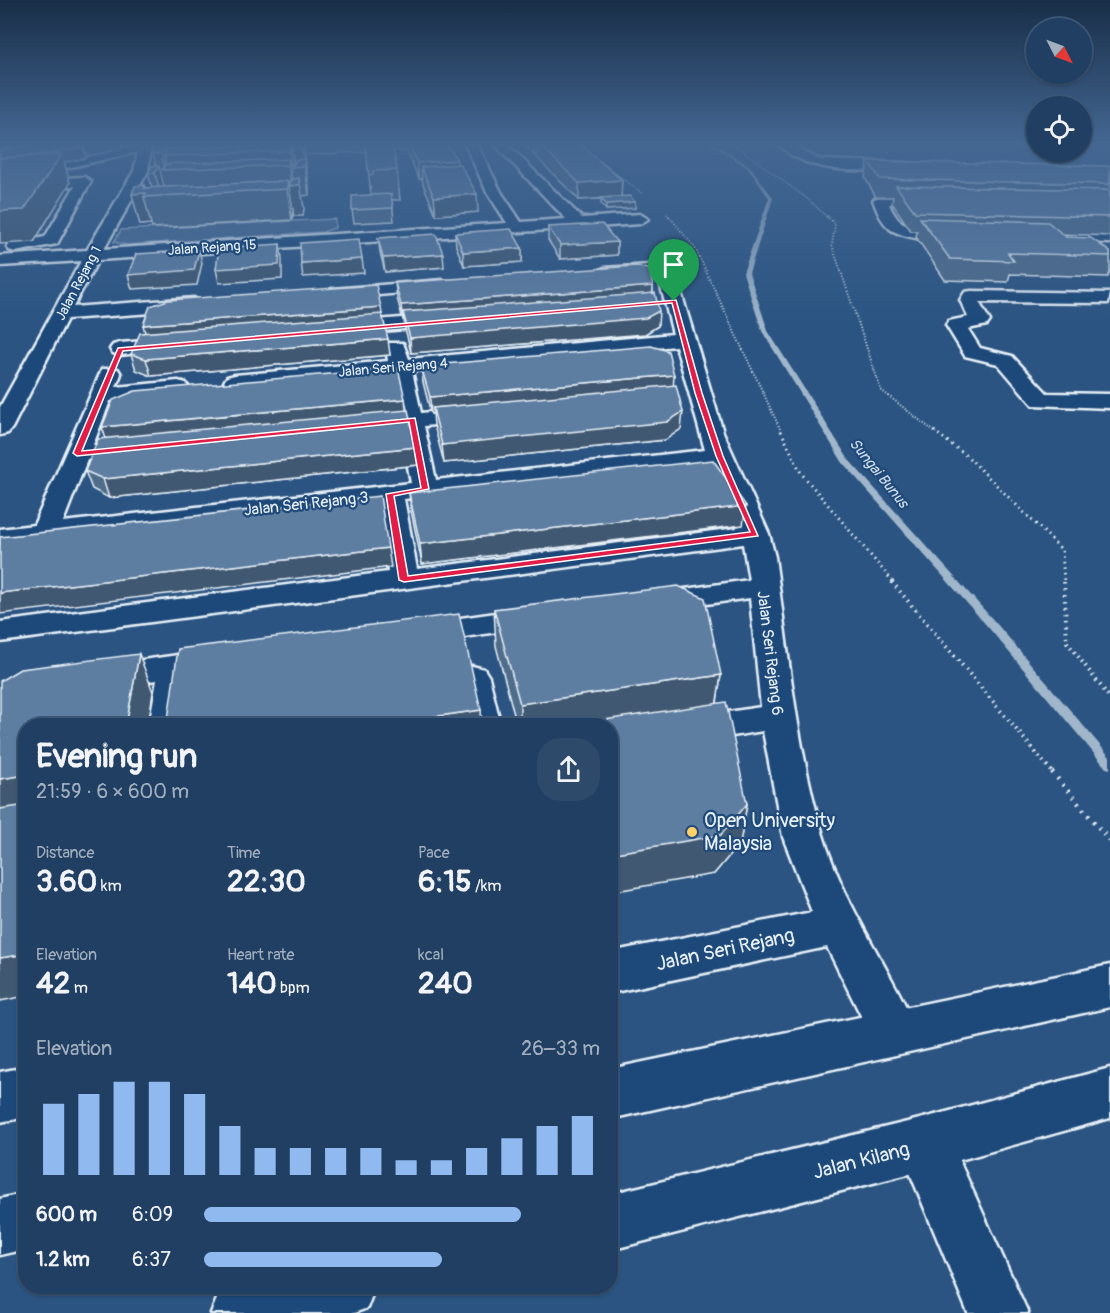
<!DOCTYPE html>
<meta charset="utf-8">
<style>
:root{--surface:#203f62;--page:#2d4a6b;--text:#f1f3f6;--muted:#a2afbe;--line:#3d5877;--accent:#90b9f0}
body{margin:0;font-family:Pangolin,sans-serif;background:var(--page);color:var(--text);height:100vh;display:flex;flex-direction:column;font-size:22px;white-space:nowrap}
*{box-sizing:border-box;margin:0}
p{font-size:20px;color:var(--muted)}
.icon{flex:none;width:33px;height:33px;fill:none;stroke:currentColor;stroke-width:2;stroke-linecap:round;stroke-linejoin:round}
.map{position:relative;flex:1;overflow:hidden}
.side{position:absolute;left:18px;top:718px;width:600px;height:576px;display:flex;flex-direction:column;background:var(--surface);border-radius:24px;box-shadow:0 2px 4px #0004,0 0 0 2px var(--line)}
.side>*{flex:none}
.needle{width:39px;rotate:132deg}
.tools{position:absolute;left:1026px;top:18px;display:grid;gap:12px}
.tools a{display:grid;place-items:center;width:66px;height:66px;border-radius:50%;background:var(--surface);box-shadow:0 2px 4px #0004,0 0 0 2px var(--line);font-size:30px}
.pin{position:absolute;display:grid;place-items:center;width:51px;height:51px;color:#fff;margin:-62px -26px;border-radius:50% 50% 50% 0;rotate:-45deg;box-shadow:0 0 6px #0007}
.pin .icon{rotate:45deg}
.round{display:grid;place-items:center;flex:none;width:63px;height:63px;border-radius:24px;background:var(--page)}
.head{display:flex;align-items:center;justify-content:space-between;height:102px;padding:0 18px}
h1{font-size:33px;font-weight:700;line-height:45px}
.figures{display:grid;grid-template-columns:repeat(3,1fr);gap:9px;height:102px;padding:6px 18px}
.figures div{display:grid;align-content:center}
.figures b{font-size:30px;font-weight:700}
.figures small{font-size:16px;font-weight:400}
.figures p{font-size:16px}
.chart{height:168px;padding:12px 18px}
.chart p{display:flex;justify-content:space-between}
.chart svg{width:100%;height:108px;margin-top:6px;stroke:var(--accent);stroke-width:6}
ul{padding:0 18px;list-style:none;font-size:20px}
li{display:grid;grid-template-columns:96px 72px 1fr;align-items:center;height:45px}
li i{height:15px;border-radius:8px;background:var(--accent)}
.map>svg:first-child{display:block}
.green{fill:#476b93;stroke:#98aec6;stroke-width:1.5}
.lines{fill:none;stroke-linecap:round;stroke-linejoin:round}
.stream{fill:#a0b6cb;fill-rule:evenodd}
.minor-casing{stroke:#e8f1f8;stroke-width:5}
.major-casing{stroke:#e8f1f8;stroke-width:5}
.path-far4{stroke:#e8f1f8;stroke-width:1.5;stroke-dasharray:1 1.5;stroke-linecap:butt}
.path-far3{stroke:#e8f1f8;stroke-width:2;stroke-dasharray:1 2;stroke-linecap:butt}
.path-far2{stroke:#e8f1f8;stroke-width:3;stroke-dasharray:1.5 4;stroke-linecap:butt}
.path-far1{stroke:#e8f1f8;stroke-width:4;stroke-dasharray:1.5 4.5;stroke-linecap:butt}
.path{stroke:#e8f1f8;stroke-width:4.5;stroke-dasharray:2 6;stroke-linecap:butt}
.minor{fill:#1f4a7a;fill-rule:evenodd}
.major{fill:#1f4a7a;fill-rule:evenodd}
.wall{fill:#506c8a;stroke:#e8f1f8;stroke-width:1.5}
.shaded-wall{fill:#415871;stroke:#e8f1f8;stroke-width:1.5}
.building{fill:#5d7da1;stroke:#e8f1f8;stroke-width:1.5}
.route{fill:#e11d48;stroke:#fff;stroke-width:1.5;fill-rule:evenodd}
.poi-dot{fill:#ffd166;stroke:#1f4a7a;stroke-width:2}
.labels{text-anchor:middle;stroke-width:4.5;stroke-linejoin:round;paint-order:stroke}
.far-street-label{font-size:14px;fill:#e8f1f8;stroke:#1f4a7a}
.far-water-label{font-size:15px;font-style:italic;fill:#d0dde9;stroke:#1f4a7a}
.street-label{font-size:16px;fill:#e8f1f8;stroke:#1f4a7a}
.near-poi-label{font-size:20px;fill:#e8f1f8;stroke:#1f4a7a;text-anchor:start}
.near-street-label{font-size:20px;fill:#e8f1f8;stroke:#1f4a7a}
</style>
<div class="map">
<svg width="1110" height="1313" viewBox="0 0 1110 1313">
<rect width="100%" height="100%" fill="#2b5482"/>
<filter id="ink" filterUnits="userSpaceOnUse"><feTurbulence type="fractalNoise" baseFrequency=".0167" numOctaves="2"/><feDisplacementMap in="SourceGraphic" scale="12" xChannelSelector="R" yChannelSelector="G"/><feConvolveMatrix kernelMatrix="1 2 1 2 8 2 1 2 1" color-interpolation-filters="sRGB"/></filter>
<g filter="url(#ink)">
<polygon class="green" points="335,219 335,228 323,232 126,245 114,242 121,230"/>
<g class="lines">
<polygon class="stream" points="707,142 711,142 750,166 773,198 749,273 768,331 849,460 996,623 1110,757 1110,769 1106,768 988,627 843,463 762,331 743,273 769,198 748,168"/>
<defs>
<g id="minor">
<polygon points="129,142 144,142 151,147 148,171 104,249 507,223 487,192 464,142 476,142 501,192 521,222 566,219 492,142 505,142 582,218 640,214 648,219 640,224 98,260 73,307 194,298 203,304 194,310 67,319 12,428 8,433 0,435 0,407 81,261 0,266 0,256 87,250 134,171 138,152 49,172 43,168 49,164 133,146"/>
<path d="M284,142H324C316,148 292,148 284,142Z"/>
<path d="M776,142C798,141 804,157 823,160L910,163L916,167L910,171C866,169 809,178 776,142Z"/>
<polygon points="84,177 91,181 57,244 15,252 9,250 7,247 9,244 45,237 75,186 0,189 0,181"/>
<path d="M880,196L942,198V204L937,205L889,204C908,251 952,216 969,235C958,247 903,239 890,229C881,221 877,211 873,200Z"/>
<polygon points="1022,231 1110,233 1110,243 1016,239 1014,236"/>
<path d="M665,264L674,269L723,432L769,534L775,557C788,650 796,745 823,835C844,906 889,966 918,1032L911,1048L894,1055L877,1048L827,947L610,993V952L812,912L783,837L763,731L610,756V730L761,707L750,598L656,611L645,609L641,602L645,595L656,593L749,580L743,544L0,642V622L388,572L378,502L0,545V529L34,525L102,369H118L121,374L116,387L178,381L186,383L189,388L186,393L178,395L110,401L93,445L138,440L147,442L150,447L147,452L87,460L63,522L411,483L401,429L365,432L357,430L353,425L357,420L398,415L391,373L235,389L227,387L224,382L227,377L235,375L388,361L386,347L389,343H403L409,359L673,334L658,275L604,278L595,273L604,268ZM676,346L705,450L436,480L424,426L478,421L486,419L490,414L486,409L478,407L421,413L412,371ZM710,464L737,528L417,569L404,499Z"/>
<polygon points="442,280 448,281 451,285 448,289 332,299 323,294 332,289"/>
<polygon points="971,291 1110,293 1108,303 979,302 990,321 987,325 968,329 980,348 1012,356 1047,393 1110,394 1110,408 1033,405 998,364 965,356 946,325 949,321 968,317 960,300 965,292"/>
<polygon points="450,314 460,320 457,324 340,335 330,329 340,323"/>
<polygon points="178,338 185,340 188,344 185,348 120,355 113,353 110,349 113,345 120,343"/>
<polygon points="539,607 550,610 555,617 550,624 418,644 407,641 402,634 407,627 418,624"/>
<polygon points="221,649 233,652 238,660 233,668 192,675 185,726 149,726 157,680 100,688 88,685 83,677 88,669 100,666"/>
<polygon points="472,666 484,669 489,677 501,726 465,726 455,677 460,669"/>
<polygon points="26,1067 26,1117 0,1122 0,1072"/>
<polygon points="924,1118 943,1125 1028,1313 968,1313 898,1144 905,1125"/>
</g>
<g id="major">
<polygon points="1110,965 1110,1007 610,1119 610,1069"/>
<polygon points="1110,1068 1110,1118 924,1170 610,1250 610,1194 924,1118"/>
<polygon points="26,1193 26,1249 0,1255 0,1199"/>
<polygon points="231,1287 375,1287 367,1308 354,1313 211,1313 220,1292"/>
</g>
</defs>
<use href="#minor" class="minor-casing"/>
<use href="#major" class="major-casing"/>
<g class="path-far4">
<polyline points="731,142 809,200 828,218"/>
<polyline points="597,159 643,194"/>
<polyline points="667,214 670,218"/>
</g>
<g class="path-far3">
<polyline points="669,216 695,248 782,433"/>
<polyline points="827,216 835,224 832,245 881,390 936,433"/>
</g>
<g class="path-far2">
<polyline points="781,431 801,473 894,583"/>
<polyline points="934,431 968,457 1062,550 1064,583"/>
</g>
<g class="path-far1">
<polyline points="892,582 1053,773"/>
<polyline points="1064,582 1067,642 1110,698"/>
</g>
<polyline class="path" points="1052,772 1110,841"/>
<use href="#minor" class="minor"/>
<use href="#major" class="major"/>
</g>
<g class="wall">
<polygon points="0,142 121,142 122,149 87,156 85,155 86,158 64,162 70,183 34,242"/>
<polygon points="242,142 271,142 270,145 290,144 293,164 294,163 292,148 295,143 295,142 446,142 478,212 436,215 423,184 422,179 419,179 408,154 407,151 394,151 397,170 400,200 392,200 394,221 354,223 352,210 371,195 366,152 305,155 309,188 309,195 302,196 304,208 303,216 294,216 290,194 293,211 292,220 152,228 151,224 140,225 132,194 145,185 146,188 152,188 148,173 156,166 153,154 165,148 166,152 243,146"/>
<polygon points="521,142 577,142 622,180 621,197 635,202 635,208 606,210 601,204 601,199 579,200 537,158 537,154 534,155"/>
<polygon points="868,161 1110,166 1110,236 1062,234 1066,237 1110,252 1110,272 1108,277 1010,274 1008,282 945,280 916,237 917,231 911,231 892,203 893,197 876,197 865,178"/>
<polygon points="548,227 617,242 617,255 560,259 548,240"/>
<polygon points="455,233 522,248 522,262 464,266 456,246"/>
<polygon points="378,238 444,267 385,272 380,252"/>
<polygon points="395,283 653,286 653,293 658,326 645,334 411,353 405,328 404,320 403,320 397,298"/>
<polygon points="382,314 390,355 151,376 136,370 131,354"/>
<polygon points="421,366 673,385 681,429 665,440 444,463 434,425 433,414 431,414 423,382"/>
<polygon points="405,399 407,410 416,447 418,465 109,498 92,489 85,471"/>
<polygon points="409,493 743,525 422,564 411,511"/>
<polygon points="494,609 721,675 717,703 747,804 740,843 714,874 610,726 517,726 496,646"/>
</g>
<g class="shaded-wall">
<polygon points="23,142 61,142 0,161 0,149 8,145"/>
<polygon points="101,142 121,142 122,149 87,156 84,145"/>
<polygon points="242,142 271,142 270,148 244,151"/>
<polygon points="303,142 309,188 309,195 302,148"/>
<polygon points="534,142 570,142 537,142 537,154 534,155"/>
<polygon points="290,144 294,167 292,167 289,151"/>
<polygon points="83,147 86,158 64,162 70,183 34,242 0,244 0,162"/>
<polygon points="165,148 167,156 164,156 167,170 165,170 161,153"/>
<polygon points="289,159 293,186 299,178 304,208 303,216 294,216 289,186 291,186 288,165"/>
<polygon points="457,160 458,177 421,167 422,179 419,179 417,163"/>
<polygon points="159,166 166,195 161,196 155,173"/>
<polygon points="622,180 621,197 579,200 579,183"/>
<polygon points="288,181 293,211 292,220 287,189"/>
<polygon points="145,185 148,196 144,197 151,224 140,225 132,194 144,188"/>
<polygon points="477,194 478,212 436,215 434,197"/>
<polygon points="635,202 635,208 606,210 606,204"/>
<polygon points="617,242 617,255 560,259 560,245"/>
<polygon points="280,244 282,258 282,279 219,283 216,269"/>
<polygon points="522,248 522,262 464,266 463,252"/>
<polygon points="199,250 202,263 197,285 132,289 128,275"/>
<polygon points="443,254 444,267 385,272 383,258"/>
<polygon points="362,259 364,273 303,277 301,263"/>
<polygon points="653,286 652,300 403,312 404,320 403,320 401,305"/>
<polygon points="381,307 383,322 147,340 143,325"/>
<polygon points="659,311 658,326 645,334 411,353 410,338"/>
<polygon points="388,339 390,355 151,376 146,359"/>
<polygon points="674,375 673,391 433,408 433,414 431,414 430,397"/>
<polygon points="405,399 407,417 108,445 102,427"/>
<polygon points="683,412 681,429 665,440 444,463 442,445"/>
<polygon points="416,447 418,465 109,498 103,479"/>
<polygon points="746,506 743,525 422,564 420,544"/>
<polygon points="388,548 391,567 0,614 0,593"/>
<polygon points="139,654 153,692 148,726 126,726"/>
<polygon points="721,675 715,713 610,726 520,726 520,704"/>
<polygon points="481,710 482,726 368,726"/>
<polygon points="26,775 26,817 0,821 0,779"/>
<polygon points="747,804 740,843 714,874 610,892 610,854"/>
<polygon points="26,954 26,996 0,1001 0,958"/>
</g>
<g class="building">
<polygon points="0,142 23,142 8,145 14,147 0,149"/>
<polygon points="43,142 66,142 83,147 35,156 0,158 0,151"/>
<polygon points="74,142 101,142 84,145"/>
<polygon points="296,142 303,142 302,148 292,148"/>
<polygon points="365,142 392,142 397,170 373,171 373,175 369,175"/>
<polygon points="408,142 446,142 457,160 417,163"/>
<polygon points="537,142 577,142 622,180 579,183"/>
<polygon points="290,144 289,151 164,156 167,149"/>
<polygon points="157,148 165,148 161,153 153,154"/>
<polygon points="62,154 24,210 0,211 0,158"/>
<polygon points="289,159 288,165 162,170 166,164"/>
<polygon points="305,159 304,166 292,167 296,160"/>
<polygon points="868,161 1110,166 1110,184 880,179"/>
<polygon points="460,164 477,194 434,197 421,167"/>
<polygon points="152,166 159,166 155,173 148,173"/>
<polygon points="299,178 299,185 289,186 292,179"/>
<polygon points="288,181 287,189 144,197 146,193 132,194 135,186 145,185 144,188"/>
<polygon points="896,186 1110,190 1110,217 915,212"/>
<polygon points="391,194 393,208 352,210 352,196"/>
<polygon points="630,196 635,202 606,204 601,198"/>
<polygon points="920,218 1048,222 1066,237 1091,238 1110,252 1110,256 1008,253 1014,261 950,259"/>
<polygon points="602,224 617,242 560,245 548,227"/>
<polygon points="511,229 522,248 463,252 455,233"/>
<polygon points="436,234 443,254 383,258 378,238"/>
<polygon points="359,239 362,259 301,263 300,243"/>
<polygon points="280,244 279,265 216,269 219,248"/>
<polygon points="199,250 194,270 128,275 136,254"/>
<polygon points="635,266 649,269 653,286 401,305 395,283"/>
<polygon points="376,285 381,307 143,325 150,306 168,300"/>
<polygon points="655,293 659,311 646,318 410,338 403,312"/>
<polygon points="382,314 388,339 146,359 131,354 140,333"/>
<polygon points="651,346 668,351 674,375 430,397 421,366"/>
<polygon points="398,368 405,399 102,427 113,400 135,391"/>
<polygon points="676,385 683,412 667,422 442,445 433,408"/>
<polygon points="408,410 416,447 103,479 85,471 98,439"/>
<polygon points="713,460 746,506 420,544 409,493"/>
<polygon points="380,496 388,548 0,593 0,537"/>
<polygon points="678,586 705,598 721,675 520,704 494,609"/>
<polygon points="459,614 481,710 368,726 167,726 178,649"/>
<polygon points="139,654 126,726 26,726 26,775 0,779 0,681 20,669"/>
<polygon points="726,702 747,804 721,835 610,854 610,726 563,726"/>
<polygon points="26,805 26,954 0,958 0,809"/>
</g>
</g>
<linearGradient id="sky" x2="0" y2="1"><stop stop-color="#182e48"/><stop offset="0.44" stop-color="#446792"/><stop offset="1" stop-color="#446792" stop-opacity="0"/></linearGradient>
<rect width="1110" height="326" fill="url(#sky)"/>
<path class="route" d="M676,300L702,393L723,456L758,536L404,582L399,580L386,494L421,488L409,422L77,456L73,453L118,348ZM672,303L695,393L716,456L750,532L408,576L394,496L429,489L415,418L82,451L123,351Z"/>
<circle class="poi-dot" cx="692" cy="832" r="6"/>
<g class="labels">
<g class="far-street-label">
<text transform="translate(212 247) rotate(-4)" y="5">Jalan Rejang 15</text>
<text transform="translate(78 283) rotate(-62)" y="5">Jalan Rejang 1</text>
<text transform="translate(393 367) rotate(-5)" y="5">Jalan Seri Rejang 4</text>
</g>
<g class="far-water-label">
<text transform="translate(879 473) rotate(51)" y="5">Sungai Bunus</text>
</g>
<g class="street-label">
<text transform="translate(306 503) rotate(-6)" y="6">Jalan Seri Rejang 3</text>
<text transform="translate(771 653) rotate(83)" y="6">Jalan Seri Rejang 6</text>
</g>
<g class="near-poi-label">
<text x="704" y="827">Open University<tspan x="704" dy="23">Malaysia</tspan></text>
</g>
<g class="near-street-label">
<text transform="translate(725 949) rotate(-12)" y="7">Jalan Seri Rejang</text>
<text transform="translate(861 1160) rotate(-14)" y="7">Jalan Kilang</text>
</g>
</g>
</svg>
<div class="tools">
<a><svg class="needle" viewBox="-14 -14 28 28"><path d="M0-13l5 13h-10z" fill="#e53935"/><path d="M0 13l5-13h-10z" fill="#a2afbe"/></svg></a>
<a><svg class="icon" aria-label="locate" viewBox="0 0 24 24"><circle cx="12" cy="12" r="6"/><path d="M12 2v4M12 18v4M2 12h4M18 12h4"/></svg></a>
</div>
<div class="pin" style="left:674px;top:301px;background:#1e9e55"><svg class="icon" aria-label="arrive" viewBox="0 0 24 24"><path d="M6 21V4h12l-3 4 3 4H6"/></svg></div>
<section class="side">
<div class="head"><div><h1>Evening run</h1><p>21:59 · 6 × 600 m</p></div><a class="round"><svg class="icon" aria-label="share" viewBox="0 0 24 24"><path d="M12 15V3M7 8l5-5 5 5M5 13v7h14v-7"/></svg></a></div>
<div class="figures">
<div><p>Distance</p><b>3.60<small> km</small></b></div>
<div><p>Time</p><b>22:30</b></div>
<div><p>Pace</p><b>6:15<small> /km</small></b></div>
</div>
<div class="figures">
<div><p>Elevation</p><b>42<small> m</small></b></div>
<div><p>Heart rate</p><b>140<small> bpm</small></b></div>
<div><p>kcal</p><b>240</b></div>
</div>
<div class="chart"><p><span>Elevation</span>26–33 m</p>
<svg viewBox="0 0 160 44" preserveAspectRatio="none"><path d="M5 44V15M15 44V11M25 44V6M35 44V6M45 44V11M55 44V24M65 44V33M75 44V33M85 44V33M95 44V33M105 44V38M115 44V38M125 44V33M135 44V29M145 44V24M155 44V20"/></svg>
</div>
<ul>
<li><b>600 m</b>6:09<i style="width:80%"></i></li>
<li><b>1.2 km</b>6:37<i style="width:60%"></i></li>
</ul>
</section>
</div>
